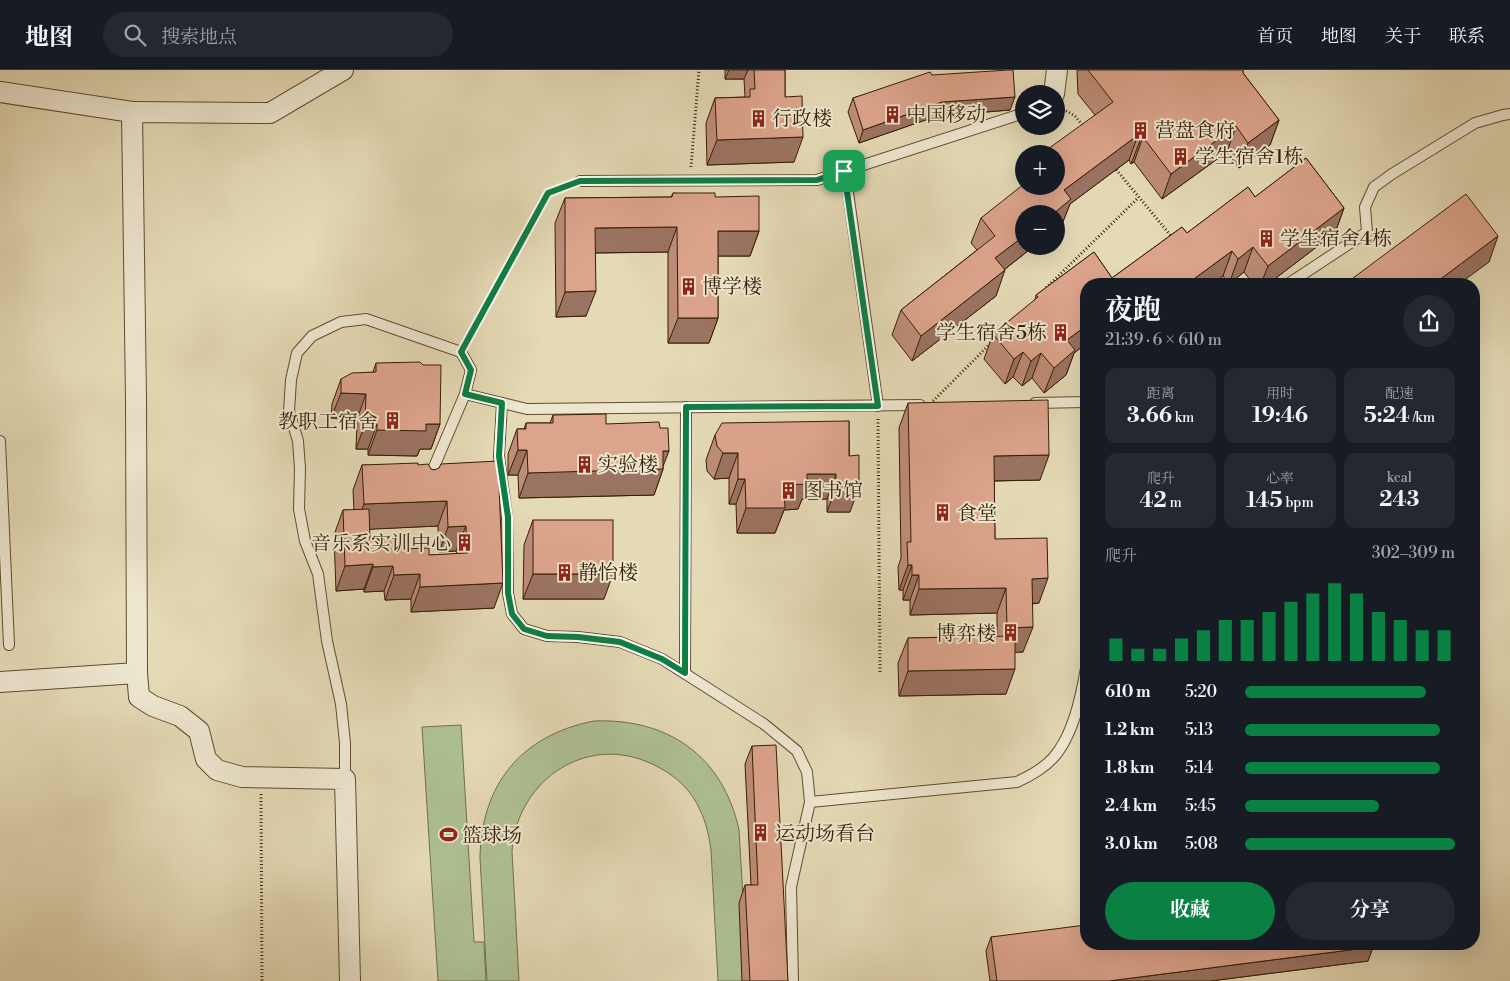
<!DOCTYPE html>
<html lang="zh">
<meta charset="utf-8">
<style>
:root{--surface:#171b24;--page:#242831;--text:#f1f3f6;--muted:#9ea1a6;--line:#363941;--accent:#0b8043}
body{margin:0;font-family:"Libre Bodoni","Noto Serif SC",serif;background:var(--page);color:var(--text);height:100vh;display:flex;flex-direction:column;font-size:19px;white-space:nowrap}
*{box-sizing:border-box;margin:0}
p{font-size:16px;color:var(--muted)}
.icon{flex:none;width:28px;height:28px;fill:none;stroke:currentColor;stroke-width:2;stroke-linecap:round;stroke-linejoin:round}
.map{position:relative;flex:1;overflow:hidden}
.details{position:absolute;left:1080px;top:208px;width:400px;height:672px;display:flex;flex-direction:column;background:var(--surface);border-radius:20px;box-shadow:0 5px 20px #0002}
.details>*{flex:none}
.fabs{position:absolute;left:1015px;top:15px;display:grid;gap:10px}
.fabs a{display:grid;place-items:center;width:50px;height:50px;border-radius:50%;background:var(--surface);box-shadow:0 5px 20px #0002;font-size:25px}
.pin{position:absolute;display:grid;place-items:center;width:42px;height:42px;color:#fff;margin:-21px;border-radius:10px;box-shadow:0 2px 8px #0006}
.round{display:grid;place-items:center;flex:none;width:52px;height:52px;border-radius:26px;background:var(--page)}
.overview{display:flex;align-items:center;justify-content:space-between;height:85px;padding:0 25px}
h1{font-size:28px;font-weight:700;line-height:38px}
.metrics{display:grid;grid-template-columns:repeat(3,1fr);gap:8px;height:85px;padding:5px 25px}
.metrics div{display:grid;align-content:center;border-radius:12px;background:var(--page);text-align:center}
.metrics b{font-size:21px;font-weight:700}
.metrics small{font-size:14px;font-weight:400}
.metrics p{font-size:14px}
.chart{height:140px;padding:10px 25px}
.chart p{display:flex;justify-content:space-between}
.chart svg{width:100%;height:90px;margin-top:5px;stroke:var(--accent);stroke-width:6}
.cta{display:flex;gap:10px;margin-top:auto;padding:10px 25px}
.cta a{flex:1;height:58px;border-radius:30px;background:var(--accent);color:#fff;font-size:20px;font-weight:700;line-height:58px;text-align:center}
.cta a+a{background:var(--page);color:var(--text)}
ul{padding:0 25px;list-style:none;font-size:16px}
li{display:grid;grid-template-columns:80px 60px 1fr;align-items:center;height:38px}
li i{height:12px;border-radius:6px;background:var(--accent)}
header{display:flex;align-items:center;gap:30px;box-sizing:border-box;height:70px;padding:0 25px;background:var(--surface);border-bottom:1px solid var(--line)}
header strong{font-size:24px}
nav{display:flex;gap:28px;margin-inline-start:auto;font-size:18px}
.search{width:350px;height:45px;background:var(--page);display:flex;align-items:center;gap:12px;box-sizing:border-box;padding:0 18px;border-radius:28px;color:var(--muted);font-size:19px}
.map>svg:first-child{display:block}
.green{fill:#aec193;stroke:#726f4c}
.lines{fill:none;stroke-linecap:round;stroke-linejoin:round}
.lane-casing{stroke:#614c30;stroke-width:12}
.street-casing{stroke:#614c30;stroke-width:22}
.path{stroke:#351d04;stroke-width:3;stroke-dasharray:1 2.5;stroke-linecap:butt}
.lane{stroke:#eee7d0;stroke-width:10}
.street{stroke:#eee7d0;stroke-width:20}
.wall{fill:#be8d78;stroke:#351d04;fill-rule:evenodd}
.shaded-wall{fill:#9b7362;stroke:#351d04}
.building{fill:#dda48c;stroke:#351d04}
.route-casing{stroke:#fff;stroke-width:10}
.route{stroke:#0b8043;stroke-width:6}
.labels{text-anchor:middle;stroke-width:4;stroke-linejoin:round;paint-order:stroke}
.poi-label{font-size:20px;fill:#351d04;stroke:#eee7d0;text-anchor:start}
</style>
<header>
<strong>地图</strong>
<div class="search"><svg class="icon" aria-label="search" viewBox="0 0 24 24"><circle cx="10" cy="10" r="6"/><path d="M15 15l6 6"/></svg>搜索地点</div>
<nav><a>首页</a><a>地图</a><a>关于</a><a>联系</a></nav>
</header>
<div class="map">
<svg width="1510" height="911" viewBox="0 0 1510 911">
<rect width="100%" height="100%" fill="#e5dab6"/>
<filter id="stains"><feTurbulence type="fractalNoise" baseFrequency=".004" numOctaves="4"/><feColorMatrix values="0 0 0 0 .2 0 0 0 0 .09 0 0 0 0 .02 0 0 0 .5 -.17"/></filter>
<radialGradient id="worn" r=".72"><stop offset=".6" stop-color="#630" stop-opacity="0"/><stop offset="1" stop-color="#630" stop-opacity=".3"/></radialGradient>
<g class="green">
<path d="M594,651C668,648 723,686 739,760L748,911H718L711,780C709,766 706,752 700,740C692,721 676,706 658,697C591,660 517,708 512,781L519,911H487L480,788C481,715 521,665 594,651Z"/>
<polygon points="461,655 474,872 484,872 486,911 438,911 422,657"/>
</g>
<g class="lines">
<defs>
<g id="lane">
<polyline points="845,101 878,336"/>
<polyline points="580,111 817,110 1024,43"/>
<polyline points="1288,214 1367,162 1365,137 1374,117 1392,104 1475,53 1503,45 1510,44"/>
<polyline points="502,333 499,386 507,447 508,523 512,544 524,559 547,566 578,567 620,572 662,589 764,654 797,681 807,702 810,732 791,817 793,911"/>
<polyline points="1035,333 1086,332"/>
<polyline points="0,371 9,575"/>
<polyline points="428,411 465,324"/>
<polyline points="685,603 686,337"/>
<polyline points="345,709 345,673 341,634 327,571 318,504 305,471 299,439 300,398 298,371 289,341 291,310 297,283 312,266 341,252 366,249 461,282 471,300 465,324 527,339 920,335"/>
<path d="M810,732L1017,712C1030,706 1043,699 1053,688C1073,666 1081,627 1086,598"/>
</g>
<g id="street">
<polyline points="0,22 132,42"/>
<polyline points="1054,24 1057,0"/>
<polyline points="137,603 139,627 153,636 180,646 199,661 206,689 217,700 242,707 345,709 350,911"/>
<polyline points="0,612 137,603 136,329 132,42 270,43 343,0"/>
</g>
</defs>
<use href="#lane" class="lane-casing"/>
<use href="#street" class="street-casing"/>
<g class="path">
<polyline points="1063,39 1075,46 1083,56"/>
<polyline points="691,97 699,0"/>
<polyline points="1114,97 1172,167"/>
<polyline points="1046,218 1138,128"/>
<polyline points="467,270 548,123 567,115"/>
<polyline points="933,331 992,272"/>
<polyline points="878,349 880,603"/>
<polyline points="261,724 262,911"/>
</g>
<use href="#lane" class="lane"/>
<use href="#street" class="street"/>
</g>
<g class="wall">
<polygon points="725,0 785,0 785,27 794,92 707,95 706,53 715,28 745,27 744,9 725,9"/>
<polygon points="1077,0 1243,0 1243,3 1279,50 1270,75 1239,98 1227,82 1162,129 1134,92 1131,94 1129,90 1070,134 1062,154 1056,159 1056,144 1024,176 1034,176 1004,200 996,226 912,291 892,265 901,240 977,180 971,173 981,148 1056,116 1095,45 1078,24"/>
<polygon points="932,5 1010,40 937,46 859,73 848,42 853,28"/>
<polygon points="1306,88 1344,138 1335,163 1268,214 1253,214 1244,202 1229,214 1223,206 1212,214 1086,214 1086,274 1074,283 1066,305 1044,323 1032,308 1022,316 1013,307 1005,314 984,289 993,264 1035,230 1036,225 1094,182 1112,208 1182,157 1187,163 1248,117 1255,127"/>
<polygon points="673,123 715,127 759,161 750,186 718,186 718,248 709,273 668,273 668,182 595,183 586,246 556,247 555,153 565,128 671,127"/>
<polygon points="376,293 440,354 431,379 420,379 417,386 368,385 368,379 356,379 357,349 331,348 332,334 341,309 373,302"/>
<polygon points="908,333 1040,410 994,411 995,469 1039,533 1032,534 1023,582 1015,582 1006,624 899,626 898,593 908,568 997,566 997,543 910,545 910,530 903,530 903,520 899,520 898,497 901,488 899,358"/>
<polygon points="553,345 606,354 663,396 663,399 654,425 519,428 518,405 508,405 508,384 517,359 524,359 526,353 550,353"/>
<polygon points="849,351 850,442 827,442 827,429 802,429 798,439 784,440 775,463 737,463 736,434 729,434 729,408 714,409 707,401 706,390 715,365"/>
<path d="M498,391L494,538L411,542V529L385,530L384,521L364,522V519L336,521L334,465L343,440H354L353,420L362,395H418L434,400ZM438,456L439,482L456,481L457,484L429,485L400,479L370,470L369,459Z"/>
<polygon points="533,450 604,529 523,529 524,475"/>
<polygon points="752,676 788,911 742,911 739,833 745,815 751,815 745,694"/>
<polygon points="991,867 1373,877 1368,891 1210,911 990,911 986,881"/>
</g>
<g class="shaded-wall">
<polygon points="729,0 748,0 744,9 725,9"/>
<polygon points="1015,27 1010,40 937,46 859,73 863,60 942,32"/>
<polygon points="1279,50 1270,75 1239,98 1248,73"/>
<polygon points="1236,56 1227,82 1162,129 1171,104"/>
<polygon points="1138,65 1129,90 1070,134 1062,154 1056,159 1056,144 1053,144 1064,120"/>
<polygon points="803,67 794,92 707,95 717,70"/>
<polygon points="1143,67 1134,92 1131,94 1141,68"/>
<polygon points="1344,138 1335,163 1268,214 1261,214 1268,196"/>
<polygon points="677,157 668,182 586,183 595,158"/>
<polygon points="718,161 759,161 750,186 708,186"/>
<polygon points="1024,166 1024,176 1034,176 986,214 995,188"/>
<polygon points="1498,166 1489,192 1459,214 1434,214"/>
<polygon points="1253,177 1244,202 1229,214 1238,189"/>
<polygon points="1232,181 1223,206 1212,214 1187,214"/>
<polygon points="1005,200 996,226 912,291 921,266"/>
<polygon points="596,221 586,246 556,247 565,222"/>
<polygon points="678,248 718,248 709,273 668,273"/>
<polygon points="1086,256 1086,274 1074,283 1066,305 1044,323 1054,298 1067,270"/>
<polygon points="1023,282 1013,307 1005,314 1014,289"/>
<polygon points="1041,283 1032,308 1022,316 1031,291"/>
<polygon points="341,323 366,324 357,349 331,348"/>
<polygon points="365,354 377,354 368,379 356,379"/>
<polygon points="426,354 440,354 431,379 420,379 417,386 368,385 377,360"/>
<polygon points="518,380 527,380 518,405 508,405"/>
<polygon points="663,381 669,381 662,399 663,399 654,425 519,428 528,403"/>
<polygon points="723,383 738,383 729,408 714,409"/>
<polygon points="1049,385 1040,410 985,411 994,386"/>
<polygon points="807,404 836,404 827,429 802,429 798,439 784,440 775,463 737,463 746,438 784,415"/>
<polygon points="738,409 745,409 736,434 729,434"/>
<polygon points="836,417 859,417 850,442 827,442"/>
<polygon points="447,431 438,456 354,460 364,434"/>
<polygon points="466,456 456,481 439,482 448,457"/>
<polygon points="373,494 364,519 336,521 345,496"/>
<polygon points="908,495 912,495 903,520 899,520"/>
<polygon points="393,496 384,521 364,522 373,497"/>
<polygon points="420,504 411,529 385,530 394,505"/>
<polygon points="533,504 613,504 604,529 523,529"/>
<polygon points="912,505 919,505 910,530 903,530"/>
<polygon points="1048,508 1039,533 1023,534 1032,509"/>
<polygon points="503,513 494,538 411,542 420,517"/>
<polygon points="1006,518 997,543 910,545 919,519"/>
<polygon points="1033,557 1023,582 998,583 1007,558"/>
<polygon points="1015,599 1006,624 899,626 908,601"/>
<polygon points="1373,877 1368,891 1210,911 1109,911"/>
</g>
<g class="building">
<polygon points="754,0 785,0 785,27 802,26 803,67 717,70 715,28 750,27 750,19 755,19"/>
<polygon points="1008,0 1013,0 1015,27 942,32 863,60 853,28 930,2 932,5"/>
<polygon points="1088,0 1243,0 1243,3 1279,50 1248,73 1236,56 1171,104 1143,67 1141,68 1138,65 1064,120 1071,129 1053,144 1024,144 1024,166 995,188 1005,200 921,266 901,240 995,166 981,148 1024,114 1024,116 1056,116 1056,84 1041,84 1113,32"/>
<polygon points="1306,88 1344,138 1268,196 1253,177 1238,189 1232,181 1187,214 1086,214 1086,256 1067,270 1075,280 1054,298 1041,283 1031,291 1023,282 1014,289 993,264 1038,227 1036,225 1094,182 1112,208 1182,157 1187,163 1248,117 1255,127"/>
<polygon points="673,123 715,123 715,127 759,126 759,161 718,161 718,248 678,248 677,157 595,158 596,221 565,222 565,128 672,127"/>
<polygon points="1466,124 1498,166 1434,214 1345,214"/>
<polygon points="420,292 423,295 441,295 440,354 426,354 426,361 377,360 377,354 365,354 366,324 341,323 341,309 352,303 376,302 376,293"/>
<polygon points="1048,330 1049,385 994,386 995,469 1047,468 1048,508 1032,509 1033,557 1007,558 1006,518 919,519 919,505 912,505 912,495 908,495 907,472 911,472 908,333"/>
<polygon points="606,344 606,354 659,352 660,358 668,358 669,381 663,381 663,399 528,403 527,380 518,380 517,359 526,359 526,353 553,353 553,345"/>
<polygon points="849,351 849,386 859,385 859,417 836,417 836,404 807,404 807,414 784,415 785,438 746,438 745,409 738,409 738,383 723,383 717,376 715,365 722,353"/>
<polygon points="498,391 503,513 420,517 420,504 394,505 393,496 373,497 373,494 345,496 343,440 369,439 370,470 400,468 400,479 429,478 429,485 467,483 466,456 448,457 447,431 364,434 362,395 418,393 418,395 428,394 431,399 434,400 439,398 441,394"/>
<rect x="533" y="450" width="80" height="54"/>
<polygon points="1015,566 1015,599 908,601 908,568"/>
<polygon points="776,675 788,911 750,911 745,815 758,815 752,676"/>
<polygon points="1086,855 1086,874 1373,874 1373,877 1109,911 997,911 991,867"/>
</g>
<g class="lines">
<defs>
<polygon id="route" points="844,101 878,336 686,337 685,603 662,589 620,572 578,567 547,566 524,559 512,544 508,523 508,447 499,386 502,333 465,324 471,300 461,282 548,123 580,111 817,110"/>
</defs>
<use href="#route" class="route-casing"/>
<use href="#route" class="route"/>
</g>
<defs>
<symbol id="building-bare" viewBox="-9 -9 18 18"><path d="M-4-6H4V6H1V3H-1V6H-4ZM-2.5-4.3h1.7v1.8h-1.7ZM.8-4.3h1.7v1.8H.8ZM-2.5-1h1.7V.8h-1.7ZM.8-1h1.7V.8H.8Z" fill="#8f2418" stroke="#eee7d0" stroke-width="2.5" paint-order="stroke"/></symbol>
<symbol id="stadium-bare" viewBox="-9 -9 18 18"><path d="M0-5a6.5 5 0 1 0 0 10a6.5 5 0 1 0 0-10ZM-3.5-1.8h7v3.6h-7Z" fill="#8f2418" stroke="#eee7d0" stroke-width="2.5" paint-order="stroke"/></symbol>
</defs>
<g fill-rule="evenodd">
<use href="#building-bare" x="880" y="32" width="25" height="25"/>
<use href="#building-bare" x="746" y="36" width="25" height="25"/>
<use href="#building-bare" x="1128" y="48" width="25" height="25"/>
<use href="#building-bare" x="1168" y="74" width="25" height="25"/>
<use href="#building-bare" x="1254" y="156" width="25" height="25"/>
<use href="#building-bare" x="676" y="204" width="25" height="25"/>
<use href="#building-bare" x="1048" y="250" width="25" height="25"/>
<use href="#building-bare" x="380" y="338" width="25" height="25"/>
<use href="#building-bare" x="572" y="382" width="25" height="25"/>
<use href="#building-bare" x="776" y="408" width="25" height="25"/>
<use href="#building-bare" x="930" y="430" width="25" height="25"/>
<use href="#building-bare" x="452" y="460" width="25" height="25"/>
<use href="#building-bare" x="552" y="490" width="25" height="25"/>
<use href="#building-bare" x="998" y="550" width="25" height="25"/>
<use href="#building-bare" x="748" y="750" width="25" height="25"/>
<use href="#stadium-bare" x="436" y="752" width="25" height="25"/>
</g>
<g class="labels">
<g class="poi-label">
<text x="906" y="51">中国移动</text>
<text x="772" y="55">行政楼</text>
<text x="1155" y="67">营盘食府</text>
<text x="1195" y="93">学生宿舍1栋</text>
<text x="1280" y="175">学生宿舍4栋</text>
<text x="702" y="223">博学楼</text>
<text x="1047" y="269" text-anchor="end">学生宿舍5栋</text>
<text x="378" y="358" text-anchor="end">教职工宿舍</text>
<text x="598" y="401">实验楼</text>
<text x="803" y="427">图书馆</text>
<text x="957" y="450">食堂</text>
<text x="451" y="480" text-anchor="end">音乐系实训中心</text>
<text x="578" y="509">静怡楼</text>
<text x="996" y="570" text-anchor="end">博弈楼</text>
<text x="775" y="770">运动场看台</text>
<text x="462" y="772">篮球场</text>
</g>
</g>
<rect width="100%" height="100%" filter="url(#stains)"/>
<rect width="100%" height="100%" fill="url(#worn)"/>
</svg>
<div class="fabs">
<a><svg class="icon" aria-label="layers" viewBox="0 0 24 24"><path d="M12 4l9 5-9 5-9-5zM3 14l9 5 9-5"/></svg></a>
<a>+</a>
<a>−</a>
</div>
<div class="pin" style="left:844px;top:101px;background:#1e9e55"><svg class="icon" aria-label="arrive" viewBox="0 0 24 24"><path d="M6 21V4h12l-3 4 3 4H6"/></svg></div>
<section class="details">
<div class="overview"><div><h1>夜跑</h1><p>21:39 · 6 × 610 m</p></div><a class="round"><svg class="icon" aria-label="share" viewBox="0 0 24 24"><path d="M12 15V3M7 8l5-5 5 5M5 13v7h14v-7"/></svg></a></div>
<div class="metrics">
<div><p>距离</p><b>3.66<small> km</small></b></div>
<div><p>用时</p><b>19:46</b></div>
<div><p>配速</p><b>5:24<small> /km</small></b></div>
</div>
<div class="metrics">
<div><p>爬升</p><b>42<small> m</small></b></div>
<div><p>心率</p><b>145<small> bpm</small></b></div>
<div><p>kcal</p><b>243</b></div>
</div>
<div class="chart"><p><span>爬升</span>302–309 m</p>
<svg viewBox="0 0 160 44" preserveAspectRatio="none"><path d="M5 44V33M15 44V38M25 44V38M35 44V33M45 44V29M55 44V24M65 44V24M75 44V20M85 44V15M95 44V11M105 44V6M115 44V11M125 44V20M135 44V24M145 44V29M155 44V29"/></svg>
</div>
<ul>
<li><b>610 m</b>5:20<i style="width:86%"></i></li>
<li><b>1.2 km</b>5:13<i style="width:93%"></i></li>
<li><b>1.8 km</b>5:14<i style="width:93%"></i></li>
<li><b>2.4 km</b>5:45<i style="width:64%"></i></li>
<li><b>3.0 km</b>5:08<i style="width:100%"></i></li>
</ul>
<div class="cta"><a>收藏</a><a>分享</a></div>
</section>
</div>
